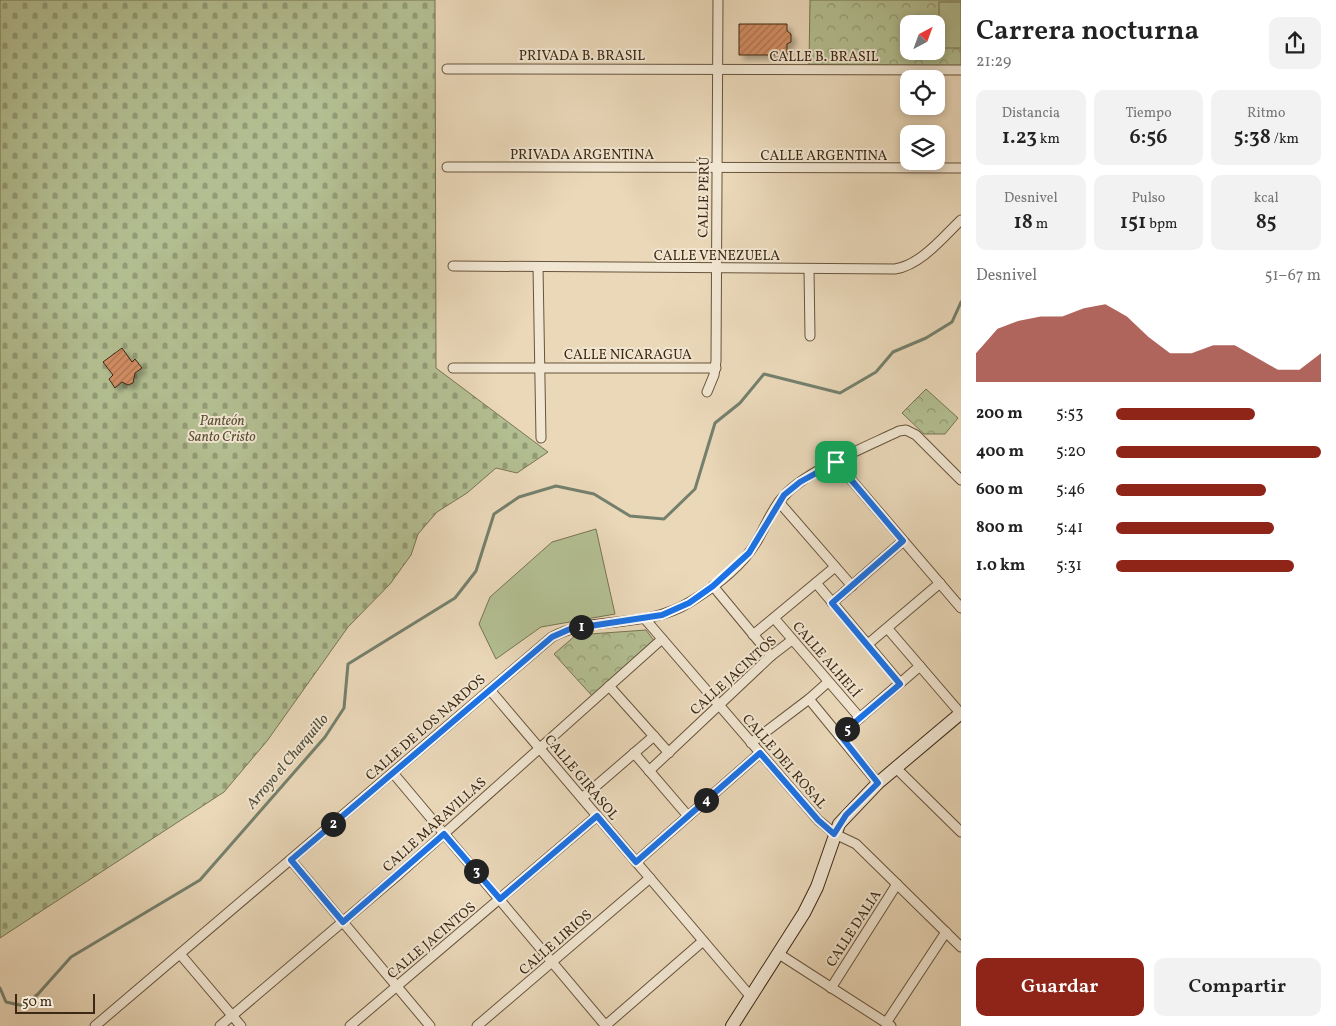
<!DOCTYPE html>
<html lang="es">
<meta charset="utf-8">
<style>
:root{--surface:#fff;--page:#f2f2f2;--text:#222;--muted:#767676;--accent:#8f2418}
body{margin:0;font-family:Vollkorn,serif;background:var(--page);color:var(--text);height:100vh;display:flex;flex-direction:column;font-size:19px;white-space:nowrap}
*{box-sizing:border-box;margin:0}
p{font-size:16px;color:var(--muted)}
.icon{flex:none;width:28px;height:28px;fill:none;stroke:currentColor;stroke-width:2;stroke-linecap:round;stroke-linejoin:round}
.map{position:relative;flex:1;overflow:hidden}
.details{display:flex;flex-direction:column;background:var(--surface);width:375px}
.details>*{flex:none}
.needle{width:32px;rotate:41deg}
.fabs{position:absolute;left:900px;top:15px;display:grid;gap:10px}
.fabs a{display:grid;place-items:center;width:45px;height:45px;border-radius:10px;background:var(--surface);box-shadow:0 2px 8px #0003;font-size:25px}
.scale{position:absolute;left:15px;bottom:12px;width:80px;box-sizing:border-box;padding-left:5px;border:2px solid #3c2813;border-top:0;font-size:14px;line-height:18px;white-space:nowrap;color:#3c2813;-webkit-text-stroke:4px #f1e6d2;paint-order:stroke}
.pin{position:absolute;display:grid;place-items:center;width:42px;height:42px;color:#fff;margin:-21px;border-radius:10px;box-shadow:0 2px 8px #0006}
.km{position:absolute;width:25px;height:25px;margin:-12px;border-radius:50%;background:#222;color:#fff;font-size:14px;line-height:25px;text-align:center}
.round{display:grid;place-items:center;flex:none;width:52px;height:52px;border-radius:10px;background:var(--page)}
.head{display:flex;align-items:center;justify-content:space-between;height:85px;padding:0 15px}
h1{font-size:28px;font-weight:600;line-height:38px}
.stats{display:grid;grid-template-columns:repeat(3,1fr);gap:8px;height:85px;padding:5px 15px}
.stats div{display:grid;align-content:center;border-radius:10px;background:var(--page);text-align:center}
.stats b{font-size:21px;font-weight:600}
.stats small{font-size:14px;font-weight:400}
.stats p{font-size:14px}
.chart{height:140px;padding:10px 15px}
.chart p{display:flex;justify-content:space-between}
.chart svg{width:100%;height:90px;margin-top:5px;fill:var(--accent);opacity:.7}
.action{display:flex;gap:10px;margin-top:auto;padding:10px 15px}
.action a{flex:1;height:58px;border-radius:10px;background:var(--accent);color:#fff;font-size:20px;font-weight:600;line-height:58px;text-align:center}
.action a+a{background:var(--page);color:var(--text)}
ul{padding:0 15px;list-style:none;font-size:16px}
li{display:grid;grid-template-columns:80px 60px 1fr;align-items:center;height:38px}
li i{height:12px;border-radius:6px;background:var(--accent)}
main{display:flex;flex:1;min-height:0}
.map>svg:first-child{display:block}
.cemetery{fill:url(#cemetery-stones);stroke:#787452}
.park{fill:url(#park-crowns);stroke:#787452;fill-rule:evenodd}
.pitch{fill:#b3bf92;stroke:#787452}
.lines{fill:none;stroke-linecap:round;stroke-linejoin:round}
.stream{stroke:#74806d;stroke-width:3}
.building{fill:url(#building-hatch);stroke:#3c2813;filter:url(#shadow)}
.street-casing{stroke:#68543c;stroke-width:11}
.secondary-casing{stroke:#3c2813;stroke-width:14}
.street{stroke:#f1e6d2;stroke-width:9}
.secondary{stroke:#f1e6d2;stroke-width:12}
.route-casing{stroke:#fff;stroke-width:10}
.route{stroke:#1a73e8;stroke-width:6}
.labels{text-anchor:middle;stroke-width:4;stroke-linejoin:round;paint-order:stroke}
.street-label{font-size:14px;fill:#3c2813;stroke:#f1e6d2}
.park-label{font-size:14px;font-style:italic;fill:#5a4e33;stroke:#f1e6d2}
.water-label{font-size:15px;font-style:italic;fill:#534d38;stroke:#f1e6d2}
</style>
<main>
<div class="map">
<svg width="961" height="1026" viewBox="0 0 961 1026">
<defs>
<pattern id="cemetery-stones" width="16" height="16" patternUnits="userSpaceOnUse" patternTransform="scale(1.25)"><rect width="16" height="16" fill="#b3bf92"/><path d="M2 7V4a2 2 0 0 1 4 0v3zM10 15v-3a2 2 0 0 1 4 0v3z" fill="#939b76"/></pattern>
<pattern id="park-crowns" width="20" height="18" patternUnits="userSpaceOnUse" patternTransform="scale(1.25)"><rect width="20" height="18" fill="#b3bf92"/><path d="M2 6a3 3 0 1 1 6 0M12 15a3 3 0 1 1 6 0" fill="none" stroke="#939b76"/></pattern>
<pattern id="building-hatch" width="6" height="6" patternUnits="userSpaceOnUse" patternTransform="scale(1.25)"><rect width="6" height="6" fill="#d28d63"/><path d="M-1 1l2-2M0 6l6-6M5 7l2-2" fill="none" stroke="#ac7350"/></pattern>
<filter id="shadow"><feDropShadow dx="4.5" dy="4.5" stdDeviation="2.5" flood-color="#0004"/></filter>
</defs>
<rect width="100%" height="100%" fill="#ead8b9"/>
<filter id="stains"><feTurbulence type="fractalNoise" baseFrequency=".004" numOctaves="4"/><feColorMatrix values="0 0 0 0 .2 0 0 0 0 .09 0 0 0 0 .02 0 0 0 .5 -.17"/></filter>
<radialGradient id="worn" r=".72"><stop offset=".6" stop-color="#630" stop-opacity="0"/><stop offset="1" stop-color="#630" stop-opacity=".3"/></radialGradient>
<polygon class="cemetery" points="0,0 435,0 436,368 548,452 517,473 496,468 467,493 437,512 418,534 411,555 390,584 348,627 267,741 224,792 0,938"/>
<g class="park">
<path d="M810,0H961V68L809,65ZM909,24H936V51H909Z"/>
<polygon points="926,389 958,418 945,434 924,434 902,413"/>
<polygon points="646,630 655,642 594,698 554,654 576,635"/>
</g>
<g class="pitch">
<rect x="939" y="2" width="22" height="46"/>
<polygon points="596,529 615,614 541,627 496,659 479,624 490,597 552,542"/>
</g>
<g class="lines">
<polyline class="stream" points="0,988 6,1002 24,1006 38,994 71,957 200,880 325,737 344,708 348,664 455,598 476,571 494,514 519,497 556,486 594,494 630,516 664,519 695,489 715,423 740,403 764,374 840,393 876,372 893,352 926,338 952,322 961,302"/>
</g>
<g class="building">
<polygon points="739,24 787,24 787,31 791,34 791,42 787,44 787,55 739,55"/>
<polygon points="122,348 132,362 135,359 142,368 135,373 133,383 128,385 122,382 115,388 109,379 113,375 103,362"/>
</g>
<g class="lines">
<defs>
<g id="street">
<polyline points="447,69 961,70"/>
<polyline points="447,167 961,168"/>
<path d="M453,266L895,269C921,265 943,237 961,220"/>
<polyline points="538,267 541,438"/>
<polyline points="809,269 810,336"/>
<polyline points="453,368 716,368"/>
<polyline points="707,392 714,375 716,361 718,0"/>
<polyline points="836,462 961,608"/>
<polyline points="779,502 852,586"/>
<polyline points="816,583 900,683"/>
<polyline points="713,586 771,656"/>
<polyline points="832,603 903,541"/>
<polyline points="774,618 860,718"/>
<polyline points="645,619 818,820 835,834 856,844 961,947"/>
<polyline points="888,629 961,714"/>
<polyline points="753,635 835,567"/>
<polyline points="868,644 940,583"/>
<polyline points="609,686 669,753"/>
<polyline points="490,690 751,997"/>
<polyline points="809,699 878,783"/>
<polyline points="840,735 920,666"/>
<polyline points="751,743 809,699 828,682"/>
<polyline points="634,753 688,816"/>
<polyline points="896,768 961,832"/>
<polyline points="649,771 771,656 792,640"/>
<polyline points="393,773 605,1025"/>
<polyline points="582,798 654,736"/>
<polyline points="291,860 430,1026"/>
<polyline points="636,862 760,753"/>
<polyline points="180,954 241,1026"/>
<polyline points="779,954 891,1026"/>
<polyline points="831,988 897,884"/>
<polyline points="886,1023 946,932"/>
<path d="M95,1026L552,637C592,615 645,630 690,602C713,588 741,567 755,544C765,529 771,509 784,496C806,471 868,446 899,431L906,430L916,435L961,480"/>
<polyline points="220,1026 399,874 662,639"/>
<polyline points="350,1026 597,816"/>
<polyline points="477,1026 650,878"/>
<polyline points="605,1026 703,941"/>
</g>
<polyline id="secondary" points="732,1026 804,913 817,887 839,824 878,783 961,713"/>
</defs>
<use href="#street" class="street-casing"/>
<use href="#secondary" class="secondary-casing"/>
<use href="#street" class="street"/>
<use href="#secondary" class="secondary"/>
</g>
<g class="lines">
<defs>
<polygon id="route" points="836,462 903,541 832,603 900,684 840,735 878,783 846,815 834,834 818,820 760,753 636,862 597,816 500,899 444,834 343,922 291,860 552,637 570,629 662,615 689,603 713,586 749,553 784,495 800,482"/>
</defs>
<use href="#route" class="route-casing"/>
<use href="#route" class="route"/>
</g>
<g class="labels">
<g class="street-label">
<text x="582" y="60">PRIVADA B. BRASIL</text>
<text x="824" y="61">CALLE B. BRASIL</text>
<text x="582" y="159">PRIVADA ARGENTINA</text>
<text x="824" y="160">CALLE ARGENTINA</text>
<text transform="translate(703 197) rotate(-89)" y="5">CALLE PERÚ</text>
<text x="717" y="260">CALLE VENEZUELA</text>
<text x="628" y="359">CALLE NICARAGUA</text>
<text transform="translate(827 659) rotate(49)" y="5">CALLE ALHELÍ</text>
<text transform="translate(733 675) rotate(-42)" y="5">CALLE JACINTOS</text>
<text transform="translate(425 727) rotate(-41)" y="5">CALLE DE LOS NARDOS</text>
<text transform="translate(785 761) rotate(49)" y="5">CALLE DEL ROSAL</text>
<text transform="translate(582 777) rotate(50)" y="5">CALLE GIRASOL</text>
<text transform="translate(434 824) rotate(-42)" y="5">CALLE MARAVILLAS</text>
<text transform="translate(853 928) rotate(-57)" y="5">CALLE DALIA</text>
<text transform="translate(431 940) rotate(-40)" y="5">CALLE JACINTOS</text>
<text transform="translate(555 942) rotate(-41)" y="5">CALLE LIRIOS</text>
</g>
<g class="park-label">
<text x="222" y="425">Panteón<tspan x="222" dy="16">Santo Cristo</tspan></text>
</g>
<g class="water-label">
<text transform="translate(287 761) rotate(-50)" y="5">Arroyo el Charquillo</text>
</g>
</g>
<rect width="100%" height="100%" filter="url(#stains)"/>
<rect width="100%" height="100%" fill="url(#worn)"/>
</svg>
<div class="fabs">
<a><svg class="needle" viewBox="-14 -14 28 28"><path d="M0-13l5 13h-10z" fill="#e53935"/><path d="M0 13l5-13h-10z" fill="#767676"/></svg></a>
<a><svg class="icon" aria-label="locate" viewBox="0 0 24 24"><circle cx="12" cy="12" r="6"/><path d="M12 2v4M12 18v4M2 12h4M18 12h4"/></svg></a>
<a><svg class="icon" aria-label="layers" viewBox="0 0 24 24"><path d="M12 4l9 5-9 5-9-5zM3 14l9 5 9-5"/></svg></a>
</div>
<div class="scale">50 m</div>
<div class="pin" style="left:836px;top:462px;background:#1e9e55"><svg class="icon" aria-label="arrive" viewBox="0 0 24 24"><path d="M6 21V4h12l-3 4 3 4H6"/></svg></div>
<b class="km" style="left:581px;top:627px">1</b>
<b class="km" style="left:333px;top:824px">2</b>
<b class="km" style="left:476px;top:871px">3</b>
<b class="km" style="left:706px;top:800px">4</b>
<b class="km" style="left:847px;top:729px">5</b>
</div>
<section class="details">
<div class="head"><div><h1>Carrera nocturna</h1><p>21:29</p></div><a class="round"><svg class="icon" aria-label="share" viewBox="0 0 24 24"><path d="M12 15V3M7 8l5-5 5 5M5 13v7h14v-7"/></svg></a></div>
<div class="stats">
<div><p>Distancia</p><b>1.23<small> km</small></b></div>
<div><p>Tiempo</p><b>6:56</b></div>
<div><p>Ritmo</p><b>5:38<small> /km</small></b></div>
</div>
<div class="stats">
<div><p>Desnivel</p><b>18<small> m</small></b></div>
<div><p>Pulso</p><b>151<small> bpm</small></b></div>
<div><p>kcal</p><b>85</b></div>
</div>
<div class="chart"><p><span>Desnivel</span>51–67 m</p>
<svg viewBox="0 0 160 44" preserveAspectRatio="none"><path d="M0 44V30L10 18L20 14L30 12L40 12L50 8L60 6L70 12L80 22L90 30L100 30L110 26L120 26L130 32L140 38L150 38L160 30V44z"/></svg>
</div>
<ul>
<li><b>200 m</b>5:53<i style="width:68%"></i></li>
<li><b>400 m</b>5:20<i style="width:100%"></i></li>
<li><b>600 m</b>5:46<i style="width:73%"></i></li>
<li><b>800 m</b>5:41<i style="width:77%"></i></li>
<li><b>1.0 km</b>5:31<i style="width:87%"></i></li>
</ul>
<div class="action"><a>Guardar</a><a>Compartir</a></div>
</section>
</main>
